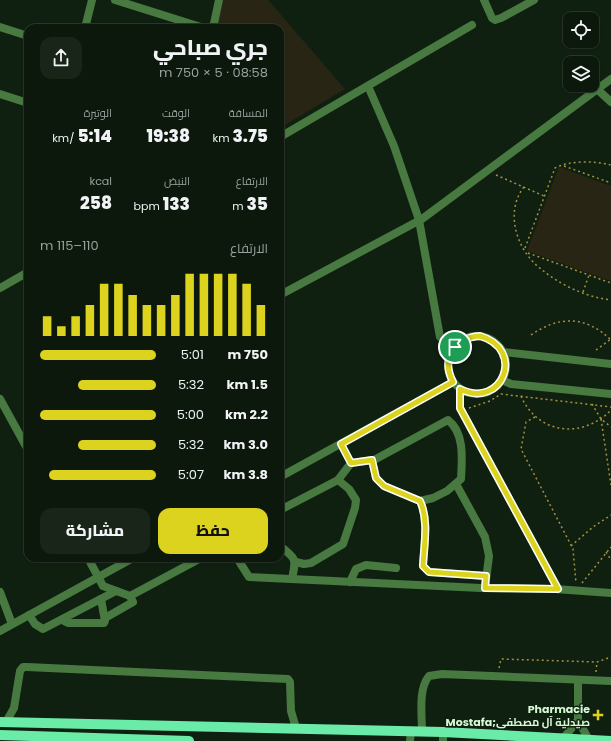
<!DOCTYPE html>
<html lang="ar">
<meta charset="utf-8">
<style>
:root{--surface:#0c180c;--page:#1a251a;--text:#f1f3f6;--muted:#9aa09d;--line:#2c372d;--accent:#dcd31e}
body{margin:0;font-family:Poppins,Cairo,sans-serif;background:var(--page);color:var(--text);direction:rtl;height:100vh;display:flex;flex-direction:column;font-size:15px;white-space:nowrap}
*{box-sizing:border-box;margin:0}
p{font-size:13px;color:var(--muted)}
.icon{flex:none;width:22px;height:22px;fill:none;stroke:currentColor;stroke-width:2;stroke-linecap:round;stroke-linejoin:round}
.map{position:relative;flex:1;overflow:hidden;direction:ltr}
.panel{position:absolute;left:24px;top:24px;width:260px;height:538px;display:flex;flex-direction:column;background:var(--surface);border-radius:12px;box-shadow:0 1px 3px #0004,0 0 0 1px var(--line);direction:rtl}
.panel>*{flex:none}
.fabs{position:absolute;left:563px;top:12px;display:grid;gap:8px}
.fabs a{display:grid;place-items:center;width:36px;height:36px;border-radius:8px;background:var(--surface);box-shadow:0 1px 3px #0004,0 0 0 1px var(--line);font-size:20px}
.pin{position:absolute;display:grid;place-items:center;width:34px;height:34px;color:#fff;margin:-17px;border:2px solid #fff;border-radius:50%;box-shadow:0 1px 4px #0007}
.round{display:grid;place-items:center;flex:none;width:42px;height:42px;border-radius:12px;background:var(--page)}
.overview{display:flex;align-items:center;justify-content:space-between;height:68px;padding:0 16px}
h1{font-size:22px;font-weight:800;line-height:30px}
.stats{display:grid;grid-template-columns:repeat(3,1fr);gap:6px;height:68px;padding:4px 16px}
.stats div{display:grid;align-content:center}
.stats b{font-size:17px;font-weight:800}
.stats small{font-size:11px;font-weight:400}
.stats p{font-size:11px}
.chart{height:112px;padding:8px 16px}
.chart p{display:flex;justify-content:space-between}
.chart svg{width:100%;height:72px;margin-top:4px;stroke:var(--accent);stroke-width:6}
.action{display:flex;gap:8px;margin-top:auto;padding:8px 16px}
.action a{flex:1;height:46px;border-radius:12px;background:var(--accent);color:#111;font-size:16px;font-weight:800;line-height:46px;text-align:center}
.action a+a{background:var(--page);color:var(--text)}
ul{padding:0 16px;list-style:none;font-size:13px}
li{display:grid;grid-template-columns:64px 48px 1fr;align-items:center;height:30px}
li i{height:10px;border-radius:5px;background:var(--accent)}
.map>svg:first-child{display:block}
.green{fill:#292514}
.lines{fill:none;stroke-linecap:round;stroke-linejoin:round}
.path{stroke:#a48f3e;stroke-width:1.5;stroke-dasharray:2 3;stroke-linecap:butt}
.minor{stroke:#477941;stroke-width:8}
.major{stroke:#6aeba8;stroke-width:10}
.route-casing{stroke:#fff;stroke-width:8}
.route{stroke:#dcd31e;stroke-width:5}
.poi-dot{fill:#dcd31e;stroke:#102010;stroke-width:1.5}
.labels{text-anchor:middle;stroke-width:3;stroke-linejoin:round;paint-order:stroke}
.poi-label{font-size:11px;font-weight:bold;fill:#d6f9d4;stroke:#102010;text-anchor:end}
</style>
<div class="map">
<svg width="611" height="741" viewBox="0 0 611 741">
<rect width="100%" height="100%" fill="#102010"/>
<g class="green">
<polygon points="223,0 268,0 345,89 280,128 280,28 216,28"/>
<polygon points="559,167 611,186 611,281 527,251"/>
</g>
<g class="lines">
<g class="path">
<polyline points="564,166 611,183"/>
<polyline points="496,175 544,196"/>
<path d="M524,187C504,212 517,251 541,269C560,285 586,297 611,300"/>
<path d="M525,248L555,168C570,160 595,161 611,165"/>
<polyline points="528,253 611,283"/>
<polyline points="583,292 589,275"/>
<path d="M531,335C560,315 586,316 611,340"/>
<polyline points="596,350 611,339"/>
<path d="M521,396C538,435 583,439 611,410"/>
<polyline points="592,404 601,419 611,427"/>
<polyline points="469,408 490,401 501,394 611,407"/>
<polyline points="535,417 526,422 521,449 573,549 576,583"/>
<polyline points="601,419 611,485"/>
<polyline points="571,546 593,527 611,515"/>
<polyline points="606,552 611,560"/>
<polyline points="582,583 611,547"/>
<polyline points="499,668 501,659 597,662 611,657"/>
<polyline points="596,672 597,662"/>
</g>
<g class="minor">
<polyline points="115,0 204,28"/>
<polyline points="484,0 492,18 495,20 501,18 534,0"/>
<polyline points="0,27 28,36"/>
<polyline points="85,28 92,0"/>
<polyline points="213,28 219,0"/>
<polyline points="368,86 394,146 419,220 440,337 455,347"/>
<polyline points="597,89 611,102"/>
<polyline points="0,94 28,103"/>
<polyline points="280,137 472,25"/>
<polyline points="0,288 28,272"/>
<polyline points="280,295 422,219 611,79"/>
<circle cx="477" cy="365" r="29"/>
<polyline points="503,352 611,364"/>
<polyline points="502,380 511,384 611,394"/>
<polyline points="460,389 460,408 558,589"/>
<polyline points="0,399 28,450"/>
<polyline points="341,444 351,463"/>
<polyline points="280,477 453,382"/>
<polyline points="456,484 485,537 489,556 485,588"/>
<path d="M420,501C429,520 424,545 423,566L429,572L486,576"/>
<path d="M280,510L338,480L351,463L374,460L448,420C465,433 462,460 461,479L447,491L433,498L420,501L384,486L376,478L372,460"/>
<path d="M280,546C297,559 296,559 292,579"/>
<polyline points="88,558 103,586 130,596 201,558"/>
<polyline points="237,558 249,577 481,588 555,589 611,593"/>
<polyline points="296,562 304,564 311,563 343,544 355,508 356,500 349,489 338,480"/>
<polyline points="350,582 356,569 366,565 396,568"/>
<polyline points="0,592 12,624"/>
<polyline points="29,615 35,624 43,629 116,591"/>
<polyline points="105,618 133,602 130,596"/>
<polyline points="62,620 68,623 104,623 105,621 101,599"/>
<polyline points="0,631 133,558"/>
<polyline points="578,720 578,680"/>
<polyline points="6,722 14,708 20,671 23,667 27,667 288,679 290,682 291,711 296,728"/>
<path d="M422,732C422,715 418,689 429,676L442,674L611,681"/>
<polyline points="443,732 443,741"/>
<polyline points="563,739 578,720 589,740"/>
<polyline points="410,741 411,731"/>
</g>
<g class="major">
<polyline points="0,722 443,732 611,741"/>
<polyline points="0,735 189,741"/>
</g>
</g>
<g class="lines">
<defs>
<path id="route" d="M480,336C526,349 503,410 460,389V408L558,589L485,588L486,576L429,572L423,566C424,545 429,520 420,501L384,486L376,478L372,460L351,463L341,444L453,382C441,358 453,338 480,336Z"/>
</defs>
<use href="#route" class="route-casing"/>
<use href="#route" class="route"/>
</g>
<path class="poi-dot" d="M596 709h4v4h4v4h-4v4h-4v-4h-4v-4h4z"/>
<g class="labels">
<g class="poi-label">
<text x="590" y="713">Pharmacie<tspan x="590" dy="13">Mostafa;صيدلية آل مصطفى</tspan></text>
</g>
</g>
</svg>
<div class="fabs">
<a><svg class="icon" aria-label="locate" viewBox="0 0 24 24"><circle cx="12" cy="12" r="6"/><path d="M12 2v4M12 18v4M2 12h4M18 12h4"/></svg></a>
<a><svg class="icon" aria-label="layers" viewBox="0 0 24 24"><path d="M12 4l9 5-9 5-9-5zM3 14l9 5 9-5"/></svg></a>
</div>
<div class="pin" style="left:455px;top:347px;background:#1e9e55"><svg class="icon" aria-label="arrive" viewBox="0 0 24 24"><path d="M6 21V4h12l-3 4 3 4H6"/></svg></div>
<section class="panel">
<div class="overview"><div><h1>جري صباحي</h1><p>08:58 · 5 × 750 m</p></div><a class="round"><svg class="icon" aria-label="share" viewBox="0 0 24 24"><path d="M12 15V3M7 8l5-5 5 5M5 13v7h14v-7"/></svg></a></div>
<div class="stats">
<div><p>المسافة</p><b>3.75<small> km</small></b></div>
<div><p>الوقت</p><b>19:38</b></div>
<div><p>الوتيرة</p><b>5:14<small> /km</small></b></div>
</div>
<div class="stats">
<div><p>الارتفاع</p><b>35<small> m</small></b></div>
<div><p>النبض</p><b>133<small> bpm</small></b></div>
<div><p>kcal</p><b>258</b></div>
</div>
<div class="chart"><p><span>الارتفاع</span>110–115 m</p>
<svg viewBox="0 0 160 44" preserveAspectRatio="none"><path d="M5 44V32M15 44V38M25 44V32M35 44V25M45 44V12M55 44V12M65 44V19M75 44V25M85 44V25M95 44V19M105 44V6M115 44V6M125 44V6M135 44V6M145 44V12M155 44V25"/></svg>
</div>
<ul>
<li><b>750 m</b>5:01<i style="width:100%"></i></li>
<li><b>1.5 km</b>5:32<i style="width:67%"></i></li>
<li><b>2.2 km</b>5:00<i style="width:100%"></i></li>
<li><b>3.0 km</b>5:32<i style="width:67%"></i></li>
<li><b>3.8 km</b>5:07<i style="width:92%"></i></li>
</ul>
<div class="action"><a>حفظ</a><a>مشاركة</a></div>
</section>
</div>
